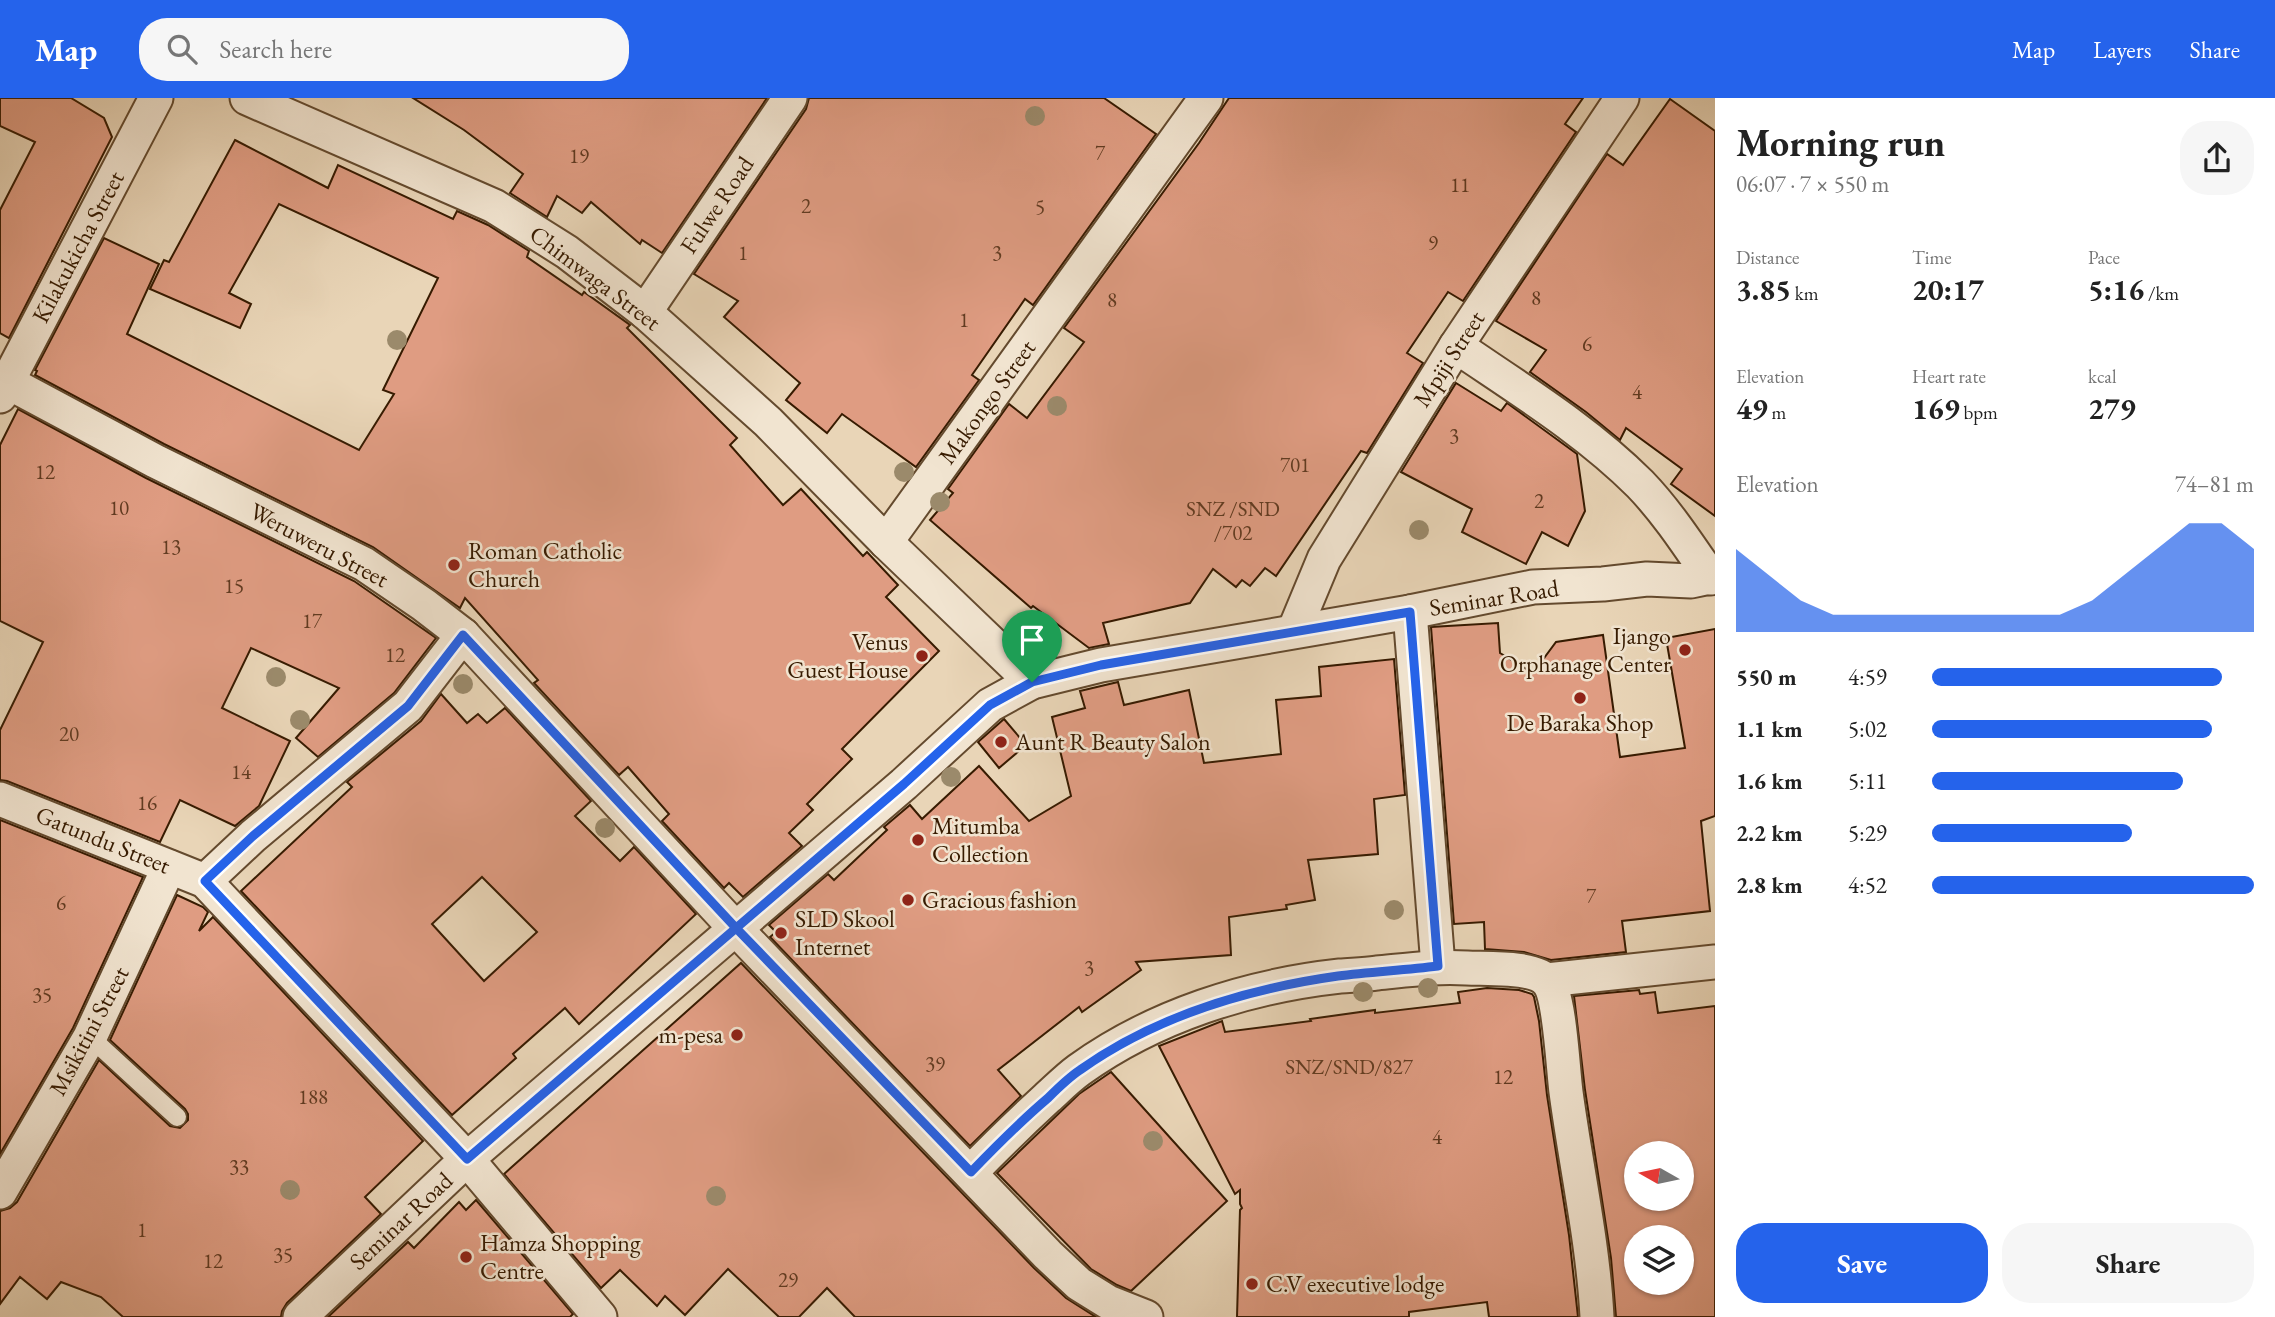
<!DOCTYPE html>
<meta charset="utf-8">
<style>
:root{--surface:#fff;--page:#f6f6f6;--text:#222;--muted:#767676;--accent:#2563eb}
body{margin:0;font-family:"EB Garamond",serif;background:var(--page);color:var(--text);height:100vh;display:flex;flex-direction:column;font-size:26px;white-space:nowrap}
*{box-sizing:border-box;margin:0}
p{font-size:23px;color:var(--muted)}
.icon{flex:none;width:38px;height:38px;fill:none;stroke:currentColor;stroke-width:2;stroke-linecap:round;stroke-linejoin:round}
.map{position:relative;flex:1;overflow:hidden}
.drawer{display:flex;flex-direction:column;background:var(--surface);width:560px}
.drawer>*{flex:none}
.needle{width:46px;rotate:279deg}
.fabs{position:absolute;left:1624px;top:1043px;display:grid;gap:14px}
.fabs a{display:grid;place-items:center;width:70px;height:70px;border-radius:50%;background:var(--surface);box-shadow:0 2px 5px #0004;font-size:35px}
.pin{position:absolute;display:grid;place-items:center;width:60px;height:60px;color:#fff;margin:-72px -30px;border-radius:50% 50% 50% 0;rotate:-45deg;box-shadow:0 0 7px #0007}
.pin .icon{rotate:45deg}
.round{display:grid;place-items:center;flex:none;width:74px;height:74px;border-radius:28px;background:var(--page)}
.head{display:flex;align-items:center;justify-content:space-between;height:119px;padding:0 21px}
h1{font-size:38px;font-weight:700;line-height:52px}
.figures{display:grid;grid-template-columns:repeat(3,1fr);gap:10px;height:119px;padding:7px 21px}
.figures div{display:grid;align-content:center}
.figures b{font-size:30px;font-weight:700}
.figures small{font-size:19px;font-weight:400}
.figures p{font-size:19px}
.chart{height:196px;padding:14px 21px}
.chart p{display:flex;justify-content:space-between}
.chart svg{width:100%;height:126px;margin-top:7px;fill:var(--accent);opacity:.7}
.cta{display:flex;gap:14px;margin-top:auto;padding:14px 21px}
.cta a{flex:1;height:80px;border-radius:28px;background:var(--accent);color:#fff;font-size:28px;font-weight:700;line-height:80px;text-align:center}
.cta a+a{background:var(--page);color:var(--text)}
ul{padding:0 21px;list-style:none;font-size:23px}
li{display:grid;grid-template-columns:112px 84px 1fr;align-items:center;height:52px}
li i{height:18px;border-radius:9px;background:var(--accent)}
header{display:flex;align-items:center;gap:42px;box-sizing:border-box;height:98px;padding:0 35px;background:var(--accent);color:#fff}
header strong{font-size:33px}
nav{display:flex;gap:38px;margin-inline-start:auto;font-size:24px}
.search{width:490px;height:63px;background:var(--page);display:flex;align-items:center;gap:18px;box-sizing:border-box;padding:0 24px;border-radius:28px;color:var(--muted);font-size:26px}
main{display:flex;flex:1;min-height:0}
.map>svg:first-child{display:block}
.building{fill:#df9c82;stroke:#371b01;stroke-width:2;fill-rule:evenodd}
.lines{fill:none;stroke-linecap:round;stroke-linejoin:round}
.service-casing{stroke:#644a2e;stroke-width:21}
.minor-casing{stroke:#644a2e;stroke-width:37}
.service{stroke:#f1e4d0;stroke-width:18}
.minor{stroke:#f1e4d0;stroke-width:33}
.tree{fill:#9b8a6b}
.route-casing{stroke:#fff;stroke-width:14}
.route{stroke:#2563eb;stroke-width:9}
.poi-dot{fill:#8f2418;stroke:#f1e4d0;stroke-width:2.5}
.labels{text-anchor:middle;stroke-width:5;stroke-linejoin:round;paint-order:stroke}
.number-label{font-size:21px;fill:#613b21}
.street-label{font-size:24px;fill:#371b01;stroke:#f1e4d0}
.poi-label{font-size:24px;fill:#371b01;stroke:#f1e4d0;text-anchor:start}
</style>
<header>
<strong>Map</strong>
<div class="search"><svg class="icon" aria-label="search" viewBox="0 0 24 24"><circle cx="10" cy="10" r="6"/><path d="M15 15l6 6"/></svg>Search here</div>
<nav><a>Map</a><a>Layers</a><a>Share</a></nav>
</header>
<main>
<div class="map">
<svg width="1715" height="1219" viewBox="0 0 1715 1219">
<rect width="100%" height="100%" fill="#e9d5b7"/>
<filter id="stains"><feTurbulence type="fractalNoise" baseFrequency=".00286" numOctaves="4"/><feColorMatrix values="0 0 0 0 .2 0 0 0 0 .09 0 0 0 0 .02 0 0 0 .5 -.17"/></filter>
<radialGradient id="worn" r=".72"><stop offset=".6" stop-color="#630" stop-opacity="0"/><stop offset="1" stop-color="#630" stop-opacity=".3"/></radialGradient>
<g class="building">
<polygon points="0,0 71,0 104,20 112,39 9,240 0,235 0,112 35,44 0,28"/>
<polygon points="413,0 767,0 662,155 642,142 640,146 591,104 582,115 557,98 547,119 510,95 523,76 464,32"/>
<polygon points="809,0 1104,0 1156,36 1033,207 1025,201 972,277 979,282 916,369 842,316 827,335 786,302 800,285 724,219 738,203 694,176 806,11"/>
<polygon points="1229,0 1583,0 1565,26 1576,34 1463,203 1448,194 1407,255 1423,265 1367,355 1361,353 1276,478 1265,470 1250,488 1242,482 1236,489 1213,471 1190,505 1103,525 1109,546 1089,550 1033,508 1031,510 930,422 953,395 948,391 1009,306 1027,320 1084,244 1064,230 1199,45"/>
<polygon points="1670,1 1715,33 1715,418 1671,386 1682,371 1626,330 1620,342 1586,314 1530,274 1546,252 1496,223 1607,56 1623,67"/>
<polygon points="235,42 328,90 338,67 453,121 457,113 488,127 529,153 527,159 582,197 584,194 630,227 627,230 737,340 730,347 783,407 801,391 863,458 867,454 898,487 886,499 939,553 842,651 852,661 807,706 813,712 789,735 802,748 743,799 729,785 724,790 662,723 669,716 628,669 619,677 534,585 538,582 465,500 460,510 373,449 164,346 35,277 37,273 35,272 104,140 159,166 127,236 359,352 394,296 383,292 438,180 279,106 229,195 251,206 240,230 150,191 164,162 169,164"/>
<polygon points="1456,285 1501,313 1507,305 1577,356 1585,413 1568,448 1542,434 1526,466 1462,434 1472,411 1401,374"/>
<polygon points="18,311 146,380 354,483 436,540 394,595 318,659 296,640 339,590 251,550 222,610 290,643 259,708 235,728 180,702 160,744 7,683 0,682 0,632 43,544 0,523 0,347"/>
<polygon points="1498,525 1500,555 1533,575 1556,544 1603,537 1620,659 1685,650 1666,540 1715,531 1715,718 1701,723 1710,813 1622,823 1626,854 1551,862 1524,854 1485,851 1484,824 1454,826 1431,529"/>
<polygon points="1394,561 1405,697 1374,701 1378,756 1308,762 1315,802 1286,807 1287,811 1229,819 1231,857 1136,864 1141,872 1082,914 1079,909 998,972 1021,998 970,1048 770,839 776,834 769,827 828,776 834,782 887,732 884,729 910,707 922,721 979,668 1029,723 1071,698 1052,619 1085,610 1080,593 1118,584 1124,607 1189,592 1204,665 1281,656 1276,602 1321,598 1319,569"/>
<path d="M441,596L467,625L478,616L487,625L505,610L591,703L575,718L620,763L634,749L696,816L579,926L565,910L513,956L516,960L452,1017L241,793L352,689L347,684L421,623ZM482,779L537,834L484,883L432,826Z"/>
<polygon points="1004,621 1026,647 999,670 978,644"/>
<polygon points="0,722 143,779 73,930 0,1056"/>
<polygon points="177,797 203,809 208,814 199,833 213,819 423,1043 365,1099 381,1116 287,1205 282,1213 281,1219 123,1219 101,1199 61,1184 47,1201 20,1179 0,1206 0,1113 10,1110 17,1104 99,962 170,1028 180,1030 188,1022 188,1016 185,1011 110,942"/>
<polygon points="741,865 1034,1170 1066,1200 1096,1219 855,1219 827,1190 799,1219 779,1219 728,1171 685,1217 665,1198 657,1208 620,1172 601,1190 504,1076"/>
<polygon points="1487,890 1519,892 1532,896 1534,899 1539,923 1547,997 1569,1137 1578,1219 1489,1219 1487,1204 1409,1214 1409,1219 1237,1219 1240,1112 1242,1110 1240,1106 1240,1092 1235,1096 1159,948 1222,923 1225,934 1311,923 1310,921 1375,912 1375,915 1460,905 1458,894"/>
<path d="M1639,892L1640,896L1655,894L1658,915L1715,908V1219H1616L1611,1160L1585,992L1574,898ZM1636,1055H1682V1101H1636ZM1636,1139H1682V1185H1636Z"/>
<polygon points="1111,974 1227,1103 1131,1193 1117,1187 1091,1171 997,1075 1079,996"/>
<polygon points="476,1102 573,1216 570,1219 328,1219 408,1144 414,1150 459,1104 466,1112"/>
</g>
<g class="lines">
<defs>
<polyline id="service" points="90,939 177,1019"/>
<g id="minor">
<polyline points="247,0 494,108 567,154 645,214 768,324 886,444 1032,584"/>
<polyline points="645,214 790,0"/>
<path d="M1456,248C1519,291 1586,332 1640,386C1667,414 1689,448 1711,480"/>
<polyline points="0,280 155,363 364,466 424,507 463,537 735,830 1048,1157 1079,1186 1108,1204 1146,1219"/>
<polyline points="0,298 156,0"/>
<polyline points="886,444 1206,0"/>
<polyline points="1410,514 1438,868"/>
<polyline points="1294,533 1324,461 1456,248 1622,0"/>
<polyline points="0,701 205,783 467,1061 600,1219"/>
<polyline points="205,783 253,738 408,608 463,537"/>
<polyline points="1547,882 1715,864"/>
<path d="M971,1074C996,1048 1021,1024 1047,1000C1057,991 1068,980 1079,972C1154,918 1248,888 1340,878C1352,877 1365,877 1377,875C1408,872 1436,868 1467,870C1487,871 1535,868 1548,884C1560,899 1563,972 1566,994C1576,1069 1593,1143 1597,1219"/>
<polyline points="0,1094 90,939 169,769"/>
<polyline points="300,1219 467,1061 904,686 990,607 1032,584 1101,567 1410,514 1533,489 1603,486 1647,481 1691,483 1715,478"/>
</g>
</defs>
<use href="#service" class="service-casing"/>
<use href="#minor" class="minor-casing"/>
<use href="#service" class="service"/>
<use href="#minor" class="minor"/>
</g>
<g class="tree">
<circle cx="1035" cy="18" r="10"/>
<circle cx="397" cy="242" r="10"/>
<circle cx="1057" cy="308" r="10"/>
<circle cx="904" cy="374" r="10"/>
<circle cx="940" cy="404" r="10"/>
<circle cx="1419" cy="432" r="10"/>
<circle cx="276" cy="579" r="10"/>
<circle cx="463" cy="586" r="10"/>
<circle cx="300" cy="622" r="10"/>
<circle cx="951" cy="679" r="10"/>
<circle cx="605" cy="730" r="10"/>
<circle cx="1394" cy="812" r="10"/>
<circle cx="1428" cy="890" r="10"/>
<circle cx="1363" cy="894" r="10"/>
<circle cx="1153" cy="1043" r="10"/>
<circle cx="290" cy="1092" r="10"/>
<circle cx="716" cy="1098" r="10"/>
</g>
<g class="lines">
<defs>
<path id="route" d="M1032,584L990,607L904,686L467,1061L205,783L253,738L408,608L463,537L736,830L971,1074C996,1048 1021,1023 1048,1000C1058,990 1068,980 1080,972C1156,918 1246,891 1338,878C1371,874 1405,872 1438,868L1410,514L1101,567L1032,584"/>
</defs>
<use href="#route" class="route-casing"/>
<use href="#route" class="route"/>
</g>
<g class="poi-dot">
<circle cx="454" cy="467" r="7"/>
<circle cx="1685" cy="552" r="7"/>
<circle cx="922" cy="558" r="7"/>
<circle cx="1580" cy="600" r="7"/>
<circle cx="1001" cy="644" r="7"/>
<circle cx="918" cy="742" r="7"/>
<circle cx="908" cy="802" r="7"/>
<circle cx="781" cy="835" r="7"/>
<circle cx="737" cy="937" r="7"/>
<circle cx="466" cy="1159" r="7"/>
<circle cx="1252" cy="1186" r="7"/>
</g>
<g class="labels">
<g class="number-label">
<text x="1100" y="62">7</text>
<text x="579" y="65">19</text>
<text x="1460" y="94">11</text>
<text x="806" y="115">2</text>
<text x="1040" y="116">5</text>
<text x="1433" y="152">9</text>
<text x="743" y="162">1</text>
<text x="997" y="162">3</text>
<text x="1536" y="207">8</text>
<text x="1112" y="209">8</text>
<text x="964" y="229">1</text>
<text x="1587" y="253">6</text>
<text x="1637" y="301">4</text>
<text x="1454" y="345">3</text>
<text x="1295" y="374">701</text>
<text x="45" y="381">12</text>
<text x="1539" y="410">2</text>
<text x="119" y="417">10</text>
<text x="1233" y="418">SNZ /SND<tspan x="1233" dy="24">/702</tspan></text>
<text x="171" y="456">13</text>
<text x="234" y="495">15</text>
<text x="312" y="530">17</text>
<text x="395" y="564">12</text>
<text x="69" y="643">20</text>
<text x="241" y="681">14</text>
<text x="147" y="712">16</text>
<text x="1591" y="805">7</text>
<text x="61" y="812">6</text>
<text x="1089" y="877">3</text>
<text x="42" y="904">35</text>
<text x="935" y="973">39</text>
<text x="1349" y="976">SNZ/SND/827</text>
<text x="1503" y="986">12</text>
<text x="313" y="1006">188</text>
<text x="1437" y="1046">4</text>
<text x="239" y="1076">33</text>
<text x="142" y="1139">1</text>
<text x="283" y="1164">35</text>
<text x="213" y="1170">12</text>
<text x="788" y="1189">29</text>
</g>
<g class="street-label">
<text transform="translate(717 107) rotate(-56)" y="8">Fulwe Road</text>
<text transform="translate(78 149) rotate(-62)" y="8">Kilakukicha Street</text>
<text transform="translate(595 180) rotate(37)" y="8">Chimwaga Street</text>
<text transform="translate(1449 261) rotate(-57)" y="8">Mpiji Street</text>
<text transform="translate(987 304) rotate(-54)" y="8">Makongo Street</text>
<text transform="translate(319 447) rotate(28)" y="8">Weruweru Street</text>
<text transform="translate(1494 500) rotate(-9)" y="8">Seminar Road</text>
<text transform="translate(103 742) rotate(22)" y="8">Gatundu Street</text>
<text transform="translate(89 933) rotate(-62)" y="8">Msikitini Street</text>
<text transform="translate(401 1123) rotate(-43)" y="8">Seminar Road</text>
</g>
<g class="poi-label">
<text x="468" y="461">Roman Catholic<tspan x="468" dy="28">Church</tspan></text>
<text x="1671" y="546" text-anchor="end">Ijango<tspan x="1671" dy="28">Orphanage Center</tspan></text>
<text x="908" y="552" text-anchor="end">Venus<tspan x="908" dy="28">Guest House</tspan></text>
<text x="1580" y="633" text-anchor="middle">De Baraka Shop</text>
<text x="1015" y="652">Aunt R Beauty Salon</text>
<text x="932" y="736">Mitumba<tspan x="932" dy="28">Collection</tspan></text>
<text x="922" y="810">Gracious fashion</text>
<text x="795" y="829">SLD Skool<tspan x="795" dy="28">Internet</tspan></text>
<text x="723" y="945" text-anchor="end">m-pesa</text>
<text x="480" y="1153">Hamza Shopping<tspan x="480" dy="28">Centre</tspan></text>
<text x="1266" y="1194">C.V executive lodge</text>
</g>
</g>
<rect width="100%" height="100%" filter="url(#stains)"/>
<rect width="100%" height="100%" fill="url(#worn)"/>
</svg>
<div class="fabs">
<a><svg class="needle" viewBox="-14 -14 28 28"><path d="M0-13l5 13h-10z" fill="#e53935"/><path d="M0 13l5-13h-10z" fill="#767676"/></svg></a>
<a><svg class="icon" aria-label="layers" viewBox="0 0 24 24"><path d="M12 4l9 5-9 5-9-5zM3 14l9 5 9-5"/></svg></a>
</div>
<div class="pin" style="left:1032px;top:584px;background:#1e9e55"><svg class="icon" aria-label="arrive" viewBox="0 0 24 24"><path d="M6 21V4h12l-3 4 3 4H6"/></svg></div>
</div>
<section class="drawer">
<div class="head"><div><h1>Morning run</h1><p>06:07 · 7 × 550 m</p></div><a class="round"><svg class="icon" aria-label="share" viewBox="0 0 24 24"><path d="M12 15V3M7 8l5-5 5 5M5 13v7h14v-7"/></svg></a></div>
<div class="figures">
<div><p>Distance</p><b>3.85<small> km</small></b></div>
<div><p>Time</p><b>20:17</b></div>
<div><p>Pace</p><b>5:16<small> /km</small></b></div>
</div>
<div class="figures">
<div><p>Elevation</p><b>49<small> m</small></b></div>
<div><p>Heart rate</p><b>169<small> bpm</small></b></div>
<div><p>kcal</p><b>279</b></div>
</div>
<div class="chart"><p><span>Elevation</span>74–81 m</p>
<svg viewBox="0 0 160 44" preserveAspectRatio="none"><path d="M0 44V15L10 24L20 33L30 38L40 38L50 38L60 38L70 38L80 38L90 38L100 38L110 33L120 24L130 15L140 6L150 6L160 15V44z"/></svg>
</div>
<ul>
<li><b>550 m</b>4:59<i style="width:90%"></i></li>
<li><b>1.1 km</b>5:02<i style="width:87%"></i></li>
<li><b>1.6 km</b>5:11<i style="width:78%"></i></li>
<li><b>2.2 km</b>5:29<i style="width:62%"></i></li>
<li><b>2.8 km</b>4:52<i style="width:100%"></i></li>
</ul>
<div class="cta"><a>Save</a><a>Share</a></div>
</section>
</main>
